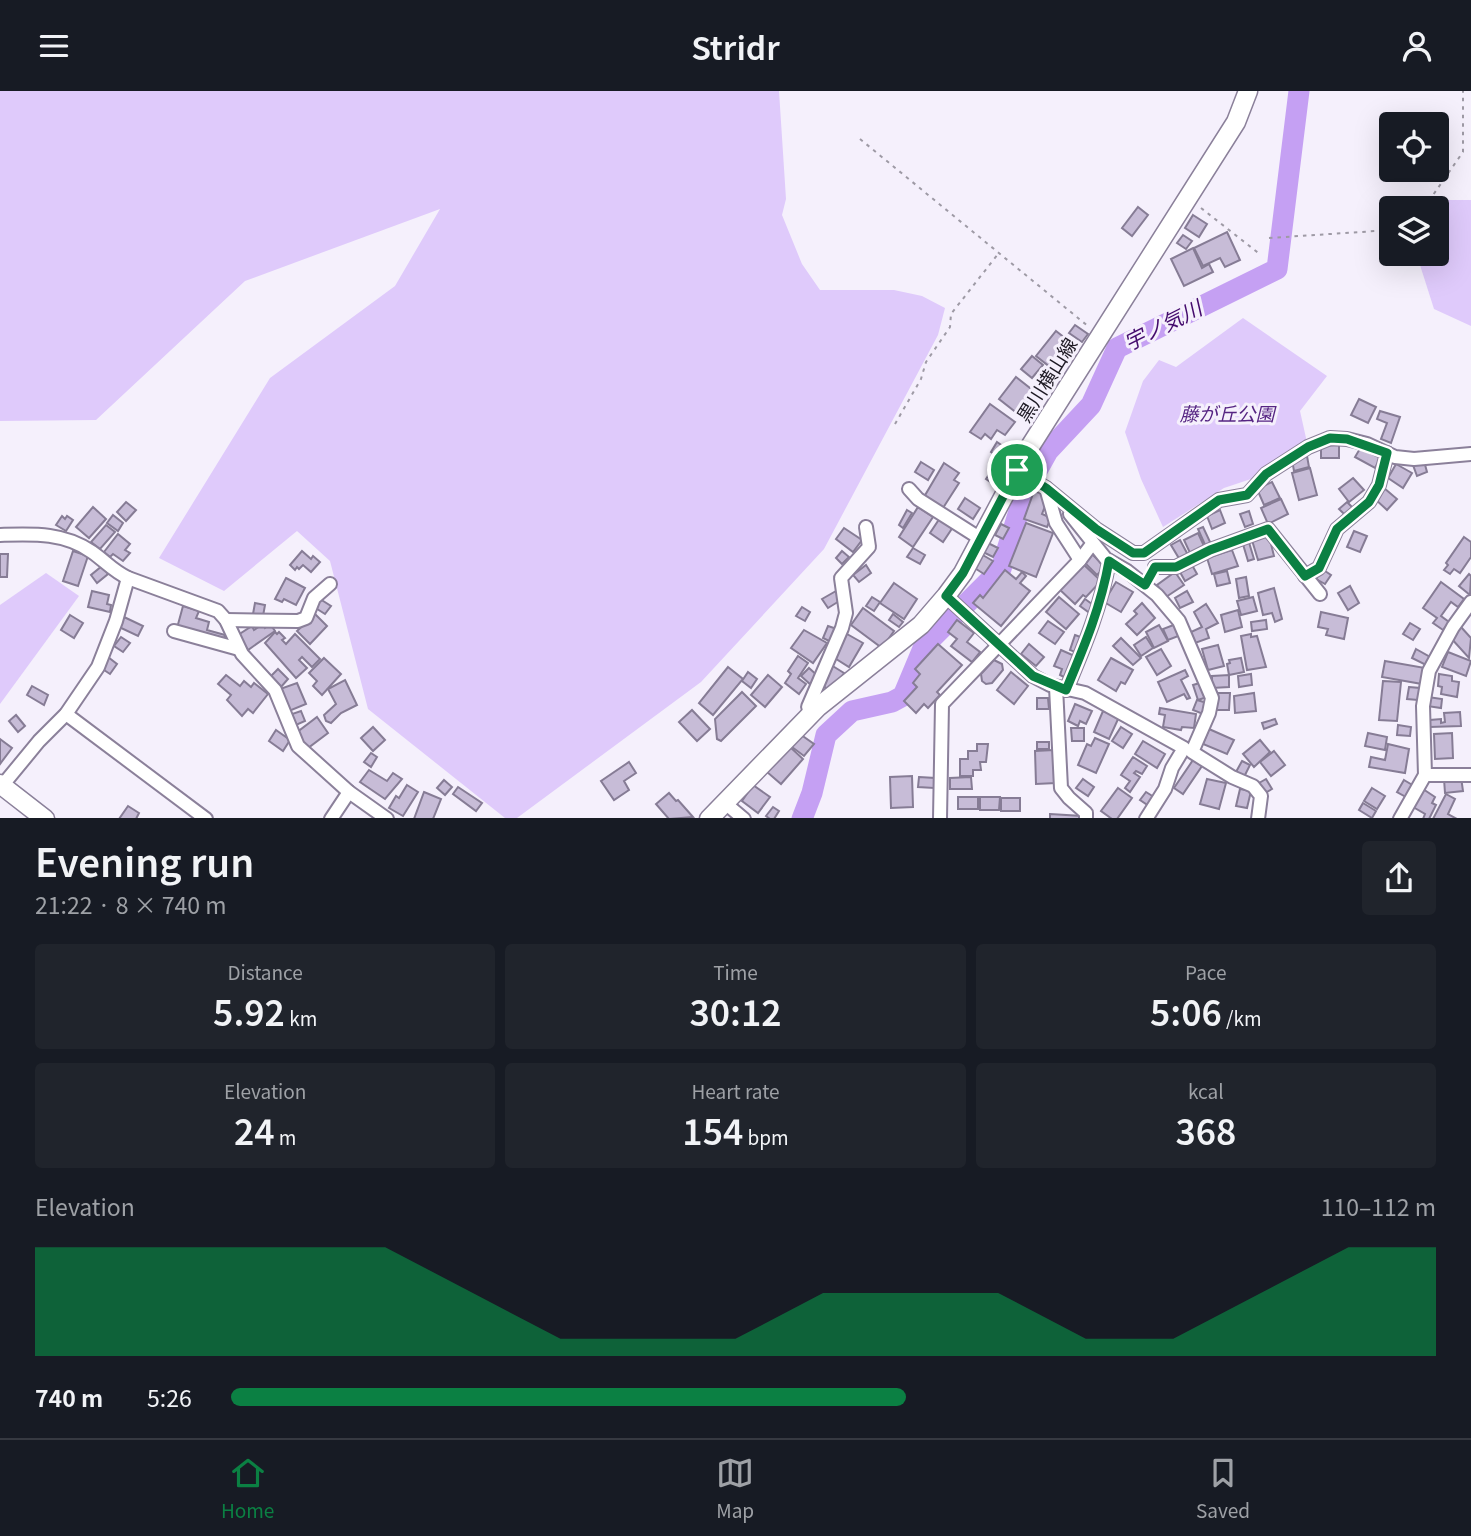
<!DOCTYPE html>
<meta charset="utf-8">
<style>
:root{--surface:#171b24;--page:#20242c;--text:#f1f3f6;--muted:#9ea1a6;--line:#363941;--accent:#0b8043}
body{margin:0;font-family:Georgia,"Noto Sans JP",serif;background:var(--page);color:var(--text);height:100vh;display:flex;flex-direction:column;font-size:26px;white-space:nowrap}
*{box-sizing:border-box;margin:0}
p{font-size:23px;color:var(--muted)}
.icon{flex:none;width:38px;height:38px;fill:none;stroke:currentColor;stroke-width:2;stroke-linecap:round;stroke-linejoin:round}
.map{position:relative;height:727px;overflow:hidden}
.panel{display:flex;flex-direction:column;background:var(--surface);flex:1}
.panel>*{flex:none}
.buttons{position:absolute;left:1379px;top:21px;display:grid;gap:14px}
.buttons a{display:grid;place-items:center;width:70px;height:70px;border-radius:7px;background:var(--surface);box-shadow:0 7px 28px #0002;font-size:35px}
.pin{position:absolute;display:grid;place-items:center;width:60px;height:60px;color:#fff;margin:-30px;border:4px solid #fff;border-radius:50%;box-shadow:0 2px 7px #0007}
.round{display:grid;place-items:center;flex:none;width:74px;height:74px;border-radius:7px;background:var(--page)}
.summary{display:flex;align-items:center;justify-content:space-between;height:119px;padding:0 35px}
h1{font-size:38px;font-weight:600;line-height:52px}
.figures{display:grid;grid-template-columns:repeat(3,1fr);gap:10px;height:119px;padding:7px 35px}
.figures div{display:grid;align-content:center;border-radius:7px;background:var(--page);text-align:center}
.figures b{font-size:35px;font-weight:600}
.figures small{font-size:19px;font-weight:400}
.figures p{font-size:19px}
.chart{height:196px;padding:14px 35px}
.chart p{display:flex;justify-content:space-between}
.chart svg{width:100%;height:126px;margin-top:7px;fill:var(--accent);opacity:.7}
ul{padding:0 35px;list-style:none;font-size:23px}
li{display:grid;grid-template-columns:112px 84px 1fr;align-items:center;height:52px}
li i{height:18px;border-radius:9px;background:var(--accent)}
header{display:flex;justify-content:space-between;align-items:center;height:91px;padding:0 35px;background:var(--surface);font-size:32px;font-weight:600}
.menu{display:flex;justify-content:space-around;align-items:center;height:98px;border-top:2px solid var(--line);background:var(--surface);font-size:19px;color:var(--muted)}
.menu a{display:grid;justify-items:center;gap:4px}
.menu .on{color:var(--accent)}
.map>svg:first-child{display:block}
.green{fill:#dfcafb}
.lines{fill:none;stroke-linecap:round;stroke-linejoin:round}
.river{stroke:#c5a0f3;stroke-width:21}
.building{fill:#c7bcd7;stroke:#867c95;stroke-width:2}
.street-casing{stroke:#8b809a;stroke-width:16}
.secondary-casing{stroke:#8b809a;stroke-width:21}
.path{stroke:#9e9aa5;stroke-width:2;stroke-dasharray:3.5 5;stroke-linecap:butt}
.street{stroke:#fff;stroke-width:12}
.secondary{stroke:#fff;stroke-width:18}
.route-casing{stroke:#fff;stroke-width:14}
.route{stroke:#0b8043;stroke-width:9}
.labels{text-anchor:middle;stroke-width:6;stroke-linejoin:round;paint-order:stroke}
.street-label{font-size:19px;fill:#1d1923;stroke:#f5f0fc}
.park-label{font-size:19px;font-style:italic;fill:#562583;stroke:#f5f0fc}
.water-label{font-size:21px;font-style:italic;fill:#440b6d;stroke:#f5f0fc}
</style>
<header><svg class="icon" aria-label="menu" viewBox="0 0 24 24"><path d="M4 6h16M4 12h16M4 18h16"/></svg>Stridr<svg class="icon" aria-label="person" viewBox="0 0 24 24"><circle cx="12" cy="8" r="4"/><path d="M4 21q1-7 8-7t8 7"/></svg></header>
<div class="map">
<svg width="1471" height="728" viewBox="0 0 1471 728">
<rect width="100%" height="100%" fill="#f5f0fc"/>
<g class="green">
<polygon points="0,0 779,0 786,108 782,124 802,173 820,199 894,199 922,205 945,217 938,244 824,458 701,591 517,727 505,727 368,618 330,470 297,440 224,500 159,467 270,287 395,195 440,118 245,190 96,329 0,330"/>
<polygon points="1446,109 1471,109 1471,235 1434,218 1420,174 1424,163 1437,163 1437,132"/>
<polygon points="1243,227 1327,285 1300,320 1308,356 1254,387 1224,397 1163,436 1141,388 1125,341 1143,290 1159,269 1176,276"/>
<polygon points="46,482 79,505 0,613 0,514"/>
</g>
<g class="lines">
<polyline class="river" points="802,728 812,702 826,644 852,620 892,611 903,605 924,555 1001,478 1025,401 1048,360 1091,314 1117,257 1277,178 1299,0"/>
</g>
<g class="building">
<polygon points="1138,116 1148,124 1132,145 1122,137"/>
<polygon points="1193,124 1207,133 1199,146 1185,137"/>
<polygon points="1227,141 1240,169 1225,176 1220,167 1203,175 1194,157"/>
<polygon points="1183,144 1192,150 1186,158 1177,152"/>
<polygon points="1193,157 1202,177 1209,173 1213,181 1184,195 1171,168"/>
<polygon points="1075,234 1088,243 1082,251 1069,242"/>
<polygon points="1056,240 1070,251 1050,276 1036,265"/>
<polygon points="1032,265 1043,274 1032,287 1021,278"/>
<polygon points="1016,286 1035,301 1018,323 999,308"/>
<polygon points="1359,308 1376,316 1368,332 1351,324"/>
<polygon points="990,313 1015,331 1005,344 997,339 991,348 985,343 981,348 970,341"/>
<polygon points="1380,320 1400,326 1391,352 1381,348 1387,332 1377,328"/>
<polygon points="997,351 1013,362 1007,372 991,361"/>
<polygon points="1339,354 1339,367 1321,367 1321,355"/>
<polygon points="1361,356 1381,366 1375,377 1355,366"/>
<polygon points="1307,365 1309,376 1294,380 1292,369"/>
<polygon points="1424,370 1427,381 1417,385 1413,374"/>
<polygon points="921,371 934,379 928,389 915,381"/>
<polygon points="944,372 959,382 954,389 959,392 943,417 924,406"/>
<polygon points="1396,373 1412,382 1403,397 1388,387"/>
<polygon points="994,376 1005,383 996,395 986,388"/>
<polygon points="1310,377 1317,404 1299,409 1292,382"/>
<polygon points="1353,387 1364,399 1349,411 1339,398"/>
<polygon points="1272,391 1280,407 1264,414 1257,398"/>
<polygon points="1384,397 1397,408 1387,419 1375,408"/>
<polygon points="1034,400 1049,405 1042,423 1051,427 1047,436 1024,428"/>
<polygon points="965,407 980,417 973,428 958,418"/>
<polygon points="1281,408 1288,423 1268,433 1261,417"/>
<polygon points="126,411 136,419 126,430 117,421"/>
<polygon points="1347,411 1354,418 1346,425 1339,418"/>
<polygon points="93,416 106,428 89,447 76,436"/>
<polygon points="918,416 933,426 913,456 899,446"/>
<polygon points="907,419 912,422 903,437 899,434"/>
<polygon points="1220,419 1225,432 1212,438 1207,425"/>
<polygon points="1249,420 1253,433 1245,436 1240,423"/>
<polygon points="113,424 123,432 118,440 107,432"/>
<polygon points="62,425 65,428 67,425 73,429 66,440 56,434"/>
<polygon points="940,427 953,436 943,451 930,442"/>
<polygon points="1026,432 1053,442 1036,486 1009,475"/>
<polygon points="1001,433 1009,437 1003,448 995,444"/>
<polygon points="106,434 115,441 100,458 91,451"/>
<polygon points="1203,436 1211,453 1206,456 1198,438"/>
<polygon points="844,437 862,449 853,461 836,448"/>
<polygon points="1354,440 1367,445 1360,461 1347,456"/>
<polygon points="1268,441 1274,465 1258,469 1251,446"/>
<polygon points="1198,442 1204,455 1190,462 1184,449"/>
<polygon points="118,443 130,453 125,459 130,462 123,470 113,463 110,466 104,461"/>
<polygon points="1464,446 1471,451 1471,466 1460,482 1454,478 1450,483 1444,479 1448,474 1446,472"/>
<polygon points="1248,448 1254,468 1248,470 1242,450"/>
<polygon points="1180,449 1188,464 1180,469 1171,454"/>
<polygon points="988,452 998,457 993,466 983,461"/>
<polygon points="913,457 925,464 920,473 907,466"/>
<polygon points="1232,459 1238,475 1212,483 1207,467"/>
<polygon points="73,460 88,465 78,495 63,490"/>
<polygon points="302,460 311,468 313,465 320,471 311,481 303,474 299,478 297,476 295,479 290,474"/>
<polygon points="842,460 849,466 842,473 836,467"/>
<polygon points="1091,462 1105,476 1097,484 1083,470"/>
<polygon points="0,463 8,463 7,486 0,486"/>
<polygon points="981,463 993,470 984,483 973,476"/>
<polygon points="1082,472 1101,490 1086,506 1083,504 1075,513 1058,497"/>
<polygon points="866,474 871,482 859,491 853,484"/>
<polygon points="1192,474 1197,483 1185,490 1180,481"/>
<polygon points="102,475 108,483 97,492 91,484"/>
<polygon points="1322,478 1331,484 1325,493 1316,488"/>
<polygon points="1005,479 1016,488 1022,481 1026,485 1020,492 1030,500 1001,535 973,512 980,504 983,507"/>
<polygon points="1227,480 1230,492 1217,495 1214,483"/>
<polygon points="1175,481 1184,494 1166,506 1157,494"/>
<polygon points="1469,483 1471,485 1470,504 1459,495"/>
<polygon points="1246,486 1249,505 1239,507 1236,488"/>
<polygon points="286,487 305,497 296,514 284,508 282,511 275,508"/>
<polygon points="1116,491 1133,501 1121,521 1104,511"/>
<polygon points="1441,491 1464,508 1458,516 1451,511 1441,525 1449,531 1443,539 1433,532 1437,527 1423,517"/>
<polygon points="894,492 917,508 904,528 880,512"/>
<polygon points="1350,495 1359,512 1348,519 1338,502"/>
<polygon points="1274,497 1282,528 1275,531 1272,522 1263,524 1258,502"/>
<polygon points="92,500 109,504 107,513 111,514 110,521 88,516"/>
<polygon points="836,500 841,509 828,517 822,508"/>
<polygon points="1187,500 1193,511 1180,517 1175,507"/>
<polygon points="872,506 880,511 874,520 866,515"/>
<polygon points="1059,506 1079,523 1066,538 1046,521"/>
<polygon points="1253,506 1257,520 1241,524 1237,510"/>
<polygon points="320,508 331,515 325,523 314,516"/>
<polygon points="1085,508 1096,516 1091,523 1080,515"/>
<polygon points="255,512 265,514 263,525 253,523"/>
<polygon points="1142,512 1155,527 1137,544 1126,533 1137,523 1134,520"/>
<polygon points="1206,513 1218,532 1206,538 1209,547 1195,552 1191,541 1202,536 1194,521"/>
<polygon points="183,515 199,520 196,527 209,531 207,539 225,544 223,551 177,537"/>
<polygon points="802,516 810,521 805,530 796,525"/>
<polygon points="863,517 894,540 882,557 851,534"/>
<polygon points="1238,519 1242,536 1225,541 1221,524"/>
<polygon points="1321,521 1348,527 1344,548 1326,544 1328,538 1318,536"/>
<polygon points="315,523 327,535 310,553 297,540"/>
<polygon points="893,523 903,531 899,536 889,529"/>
<polygon points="70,524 83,532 74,547 61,539"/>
<polygon points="124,526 143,535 138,545 119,536"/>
<polygon points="957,529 974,542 967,551 980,561 972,571 951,555 957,548 948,541"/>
<polygon points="1266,529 1267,538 1252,540 1251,531"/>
<polygon points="1048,530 1064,541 1055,553 1039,542"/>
<polygon points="1410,532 1420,538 1413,549 1403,543"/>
<polygon points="263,533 265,537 270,533 275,540 248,559 238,544 252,535 254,539"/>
<polygon points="1176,533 1181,544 1168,549 1163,538"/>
<polygon points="1159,534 1168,550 1154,557 1146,541"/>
<polygon points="828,535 837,538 831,551 823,547"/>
<polygon points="1461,536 1471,547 1469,567 1450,546"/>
<polygon points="804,539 827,552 813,572 791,557"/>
<polygon points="275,541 277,543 279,541 285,547 282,549 286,553 295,543 320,568 312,576 302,566 299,569 307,577 296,587 265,552"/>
<polygon points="847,543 863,552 849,576 833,566"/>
<polygon points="1251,543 1251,546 1257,545 1266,576 1247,579 1241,545"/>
<polygon points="1075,544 1086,548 1080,563 1070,559"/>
<polygon points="121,546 130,552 123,561 114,555"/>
<polygon points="1146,546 1153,557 1141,565 1134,554"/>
<polygon points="1121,547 1141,567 1133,574 1113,555"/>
<polygon points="938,553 962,574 937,601 940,604 928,617 924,613 916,622 904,610 917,596 913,592 920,583 915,578"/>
<polygon points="1029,553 1044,566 1036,575 1021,563"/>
<polygon points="1218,554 1224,575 1208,579 1202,558"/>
<polygon points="1161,558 1171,575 1157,584 1146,566"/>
<polygon points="1416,558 1430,566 1426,574 1412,567"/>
<polygon points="1061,559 1077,566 1068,588 1060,584 1062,578 1054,575"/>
<polygon points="1448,561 1471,570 1466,585 1442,576"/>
<polygon points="798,565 808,572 798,587 806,593 799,603 785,592 791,583 788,580"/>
<polygon points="108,566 117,573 110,583 101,577"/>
<polygon points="324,567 341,583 322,604 313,595 317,590 309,582"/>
<polygon points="1111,567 1133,579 1125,593 1121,591 1116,600 1098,589"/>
<polygon points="1241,567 1244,581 1229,584 1227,573 1230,572 1229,569"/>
<polygon points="994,569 1002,573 1003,579 992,592 986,593 982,590 981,583"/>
<polygon points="1385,570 1425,577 1422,593 1382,586"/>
<polygon points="831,574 844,582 832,601 819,592"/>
<polygon points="728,576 743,588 713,624 699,612"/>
<polygon points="809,577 819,586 811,594 801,585"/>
<polygon points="278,578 288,588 281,596 271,585"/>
<polygon points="1185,579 1188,585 1181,589 1190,607 1187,608 1184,603 1167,611 1158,591"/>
<polygon points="748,581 757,588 751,597 742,590"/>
<polygon points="1011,581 1028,595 1014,613 997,599"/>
<polygon points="1251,583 1252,594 1239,596 1238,585"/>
<polygon points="1439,583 1452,585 1452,590 1459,591 1457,606 1441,603 1442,596 1438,595"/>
<polygon points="226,584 240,595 244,590 251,596 254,592 268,603 253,622 248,618 242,625 227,609 231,604 218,593"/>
<polygon points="768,584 782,596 765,616 751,604"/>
<polygon points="1229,584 1229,596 1212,597 1212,585"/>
<polygon points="345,589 357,614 341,622 331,632 326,630 324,624 336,613 328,598"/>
<polygon points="1383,590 1401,591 1397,630 1379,629"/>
<polygon points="1203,591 1207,606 1198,609 1193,594"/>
<polygon points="297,592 306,613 289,620 280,598"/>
<polygon points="32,595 48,604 44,614 27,604"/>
<polygon points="1409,596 1420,597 1418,609 1407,608"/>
<polygon points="742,601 756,615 721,650 717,648 715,628"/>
<polygon points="1216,602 1230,602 1229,619 1216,619"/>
<polygon points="1254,602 1256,620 1235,622 1234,605"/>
<polygon points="1428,606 1442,608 1441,617 1427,615"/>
<polygon points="1037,607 1048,607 1049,618 1037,618"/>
<polygon points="1197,609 1207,612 1203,623 1193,619"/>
<polygon points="1075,613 1092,620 1086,633 1080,630 1078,635 1068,630"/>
<polygon points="1160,617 1196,623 1194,637 1182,636 1181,639 1163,636 1165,624 1159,623"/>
<polygon points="692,619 710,638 697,650 679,631"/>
<polygon points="301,620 305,630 296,634 292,623"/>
<polygon points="1103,620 1119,626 1109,648 1094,641"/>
<polygon points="1460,621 1461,635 1430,636 1430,629 1441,628 1441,632 1445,631 1444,622"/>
<polygon points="16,624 25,635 18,641 9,630"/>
<polygon points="317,626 328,642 308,657 296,642"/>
<polygon points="1275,628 1277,633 1264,638 1262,632"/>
<polygon points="1398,634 1411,636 1410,645 1397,644"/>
<polygon points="373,636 385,649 373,660 361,647"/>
<polygon points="1121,636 1132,643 1123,657 1112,650"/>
<polygon points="1071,637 1084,637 1084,650 1072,650"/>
<polygon points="1209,638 1234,649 1227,663 1203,653"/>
<polygon points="276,639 290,649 283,660 269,650"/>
<polygon points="797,641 814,653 804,665 788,653"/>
<polygon points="1368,642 1387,646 1385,659 1365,655"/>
<polygon points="1452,642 1453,667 1435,668 1434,643"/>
<polygon points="1095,647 1109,653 1096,682 1078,674 1087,653 1091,655"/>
<polygon points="0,648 12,657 0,673"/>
<polygon points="1260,649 1270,661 1254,676 1243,663"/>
<polygon points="1143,650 1165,663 1157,677 1135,663"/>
<rect x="1037" y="651" width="12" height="7"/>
<polygon points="977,653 988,653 986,671 980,671 981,679 973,679 973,685 960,685 960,668 968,668 968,660 977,660"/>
<polygon points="1388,653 1409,658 1405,682 1369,676 1371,666 1385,669"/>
<polygon points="789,655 803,668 781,693 767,681"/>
<polygon points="1054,659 1056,692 1036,693 1035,660"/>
<polygon points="1274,660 1285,674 1271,685 1260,671"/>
<polygon points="371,662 377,666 371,676 364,671"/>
<polygon points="1133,666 1147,675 1142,683 1136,680 1134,682 1140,686 1130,701 1125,697 1130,690 1121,684"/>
<polygon points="1193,669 1202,675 1183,703 1174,697"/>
<polygon points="1242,670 1250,674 1244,686 1236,681"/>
<polygon points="629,671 636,682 624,690 629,699 614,709 601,690"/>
<polygon points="369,679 387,690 393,682 402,688 385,708 360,691"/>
<polygon points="912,685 913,716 891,717 890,686"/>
<polygon points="919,686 935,687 934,697 918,696"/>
<polygon points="971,686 972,698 950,698 950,687"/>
<polygon points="1461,686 1463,700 1445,702 1444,688"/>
<polygon points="1083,688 1094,696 1088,705 1076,697"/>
<polygon points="1207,688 1226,692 1219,718 1200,713"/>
<polygon points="1266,688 1272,698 1265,702 1259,692"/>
<polygon points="444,689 452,696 445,704 437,697"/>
<polygon points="1404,689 1414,695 1406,706 1397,701"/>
<polygon points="407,694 418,701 403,725 389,717 396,705 399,707"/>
<polygon points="753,694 770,706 758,722 742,710"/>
<polygon points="458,696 482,712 476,720 453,703"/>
<polygon points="1118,697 1132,707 1117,728 1112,728 1101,720"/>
<polygon points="1372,697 1385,705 1377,718 1364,710"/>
<polygon points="1240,698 1251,700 1247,717 1236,715"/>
<polygon points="1423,698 1435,706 1432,712 1436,714 1429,728 1423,728 1425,723 1413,716"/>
<polygon points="424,701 441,708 433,728 414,728"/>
<polygon points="1146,701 1154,706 1149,715 1140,709"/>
<polygon points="669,702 676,710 678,709 693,726 669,728 656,713"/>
<polygon points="1446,703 1455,708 1448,723 1457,728 1433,728"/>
<rect x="958" y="706" width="20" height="12"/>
<polygon points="980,706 1000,706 999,719 980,719"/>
<rect x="1001" y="707" width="19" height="13"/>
<polygon points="1363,712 1376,720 1372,727 1359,719"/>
<polygon points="128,715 139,722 136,728 119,728"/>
<polygon points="773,716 779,720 774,728 770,728 766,725"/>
<polygon points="1050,723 1082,725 1082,728 1050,728"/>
</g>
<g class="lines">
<defs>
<g id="street">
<polyline points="1017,379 1046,397 1056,432 1080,469"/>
<polyline points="1046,397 1096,438 1133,462 1144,462 1219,409 1247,404 1266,383 1308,356 1330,347 1347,348 1367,353 1395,366 1414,368 1471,363"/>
<polyline points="909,398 918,408 981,448"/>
<polyline points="1070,423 1106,468 1127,480 1157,504 1179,530 1212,607 1209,622 1192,661 1232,686 1253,695 1261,705 1258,728"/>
<path d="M0,444C32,443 64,441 92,461C105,470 113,480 128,487L218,520L226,529L242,563L275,599L298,655L349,701L387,728"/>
<polyline points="1155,476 1176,476 1210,459 1268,438 1320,503"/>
<polyline points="1305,485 1319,477 1337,438 1369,411 1379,394 1387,362"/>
<polyline points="946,505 1033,585 1050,594 1085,602 1184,657 1172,677 1165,698 1146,728"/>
<polyline points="226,529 298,530 306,527 314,507 330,493"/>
<polyline points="174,540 239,558"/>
<polyline points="1056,596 1061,697 1069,707 1086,722 1086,728"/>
<path d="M1066,599C1084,556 1101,516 1109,470"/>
<polyline points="66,623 206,728"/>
<polyline points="812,623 808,616 842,537 846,522 841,487 869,456 866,436"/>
<polyline points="1425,684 1471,684"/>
<polyline points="2,695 39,650 66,623 98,576 116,530 128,487"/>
<polyline points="725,712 744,728"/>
<polyline points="331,728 349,701"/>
<polyline points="940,728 942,613 1080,469 1092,453"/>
<polyline points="1400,728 1425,684 1423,615 1429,580 1453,536 1471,511"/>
</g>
<g id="secondary">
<polyline points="0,693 45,728"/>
<polyline points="709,728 818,616 921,534 946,505 963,482 1031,354 1236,31 1248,0"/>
</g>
</defs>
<use href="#street" class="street-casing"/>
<use href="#secondary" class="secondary-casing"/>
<g class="path">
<polyline points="860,48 1089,236"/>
<polyline points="1201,117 1261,164"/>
<polyline points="1424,117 1463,61 1463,0"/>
<polyline points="1269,147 1391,139"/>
<polyline points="895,333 921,288 926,271 950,236 951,223 998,163"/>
</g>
<use href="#street" class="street"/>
<use href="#secondary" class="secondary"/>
</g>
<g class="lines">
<defs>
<path id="route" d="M1330,347L1347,348L1387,362L1379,394L1369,411L1337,438L1319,477L1305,485L1268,438L1210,459L1176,476H1155L1145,494L1109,470C1101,516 1084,556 1066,599L1033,585L946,505L963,482L1017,379L1046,397L1096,438L1133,462H1144L1219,409L1247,404L1266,383L1308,356Z"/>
</defs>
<use href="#route" class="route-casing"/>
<use href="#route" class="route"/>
</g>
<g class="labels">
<g class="street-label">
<text transform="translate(1047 289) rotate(-58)" y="7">黒川横山線</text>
</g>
<g class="park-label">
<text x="1227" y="330">藤が丘公園</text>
</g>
<g class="water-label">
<text transform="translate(1163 235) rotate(-27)" y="7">宇ノ気川</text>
</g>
</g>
</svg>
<div class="buttons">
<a><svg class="icon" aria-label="locate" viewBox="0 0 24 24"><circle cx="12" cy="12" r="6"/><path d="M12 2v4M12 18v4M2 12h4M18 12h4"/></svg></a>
<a><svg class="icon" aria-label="layers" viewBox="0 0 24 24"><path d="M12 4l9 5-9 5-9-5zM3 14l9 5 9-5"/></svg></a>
</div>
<div class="pin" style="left:1017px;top:379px;background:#1e9e55"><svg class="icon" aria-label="arrive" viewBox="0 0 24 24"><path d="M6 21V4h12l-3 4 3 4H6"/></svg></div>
</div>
<section class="panel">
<div class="summary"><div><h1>Evening run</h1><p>21:22 · 8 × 740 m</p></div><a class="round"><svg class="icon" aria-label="share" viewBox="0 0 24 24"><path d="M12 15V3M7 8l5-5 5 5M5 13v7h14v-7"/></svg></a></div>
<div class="figures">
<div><p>Distance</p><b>5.92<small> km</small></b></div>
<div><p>Time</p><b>30:12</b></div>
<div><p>Pace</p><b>5:06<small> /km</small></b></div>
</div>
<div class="figures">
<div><p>Elevation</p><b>24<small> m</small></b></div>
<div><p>Heart rate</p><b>154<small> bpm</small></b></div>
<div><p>kcal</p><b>368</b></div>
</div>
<div class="chart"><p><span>Elevation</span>110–112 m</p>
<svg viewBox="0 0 160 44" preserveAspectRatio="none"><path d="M0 44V6L10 6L20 6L30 6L40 6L50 22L60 38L70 38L80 38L90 22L100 22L110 22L120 38L130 38L140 22L150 6L160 6V44z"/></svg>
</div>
<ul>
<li><b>740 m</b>5:26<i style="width:56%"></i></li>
</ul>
</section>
<nav class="menu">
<a class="on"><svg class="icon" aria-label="home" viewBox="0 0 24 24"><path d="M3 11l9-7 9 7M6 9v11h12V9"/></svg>Home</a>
<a><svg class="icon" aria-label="map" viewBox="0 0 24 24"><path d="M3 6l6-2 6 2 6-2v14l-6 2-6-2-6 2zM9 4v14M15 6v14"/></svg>Map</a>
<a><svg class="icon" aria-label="saved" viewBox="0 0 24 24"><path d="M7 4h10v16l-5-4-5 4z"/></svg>Saved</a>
</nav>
